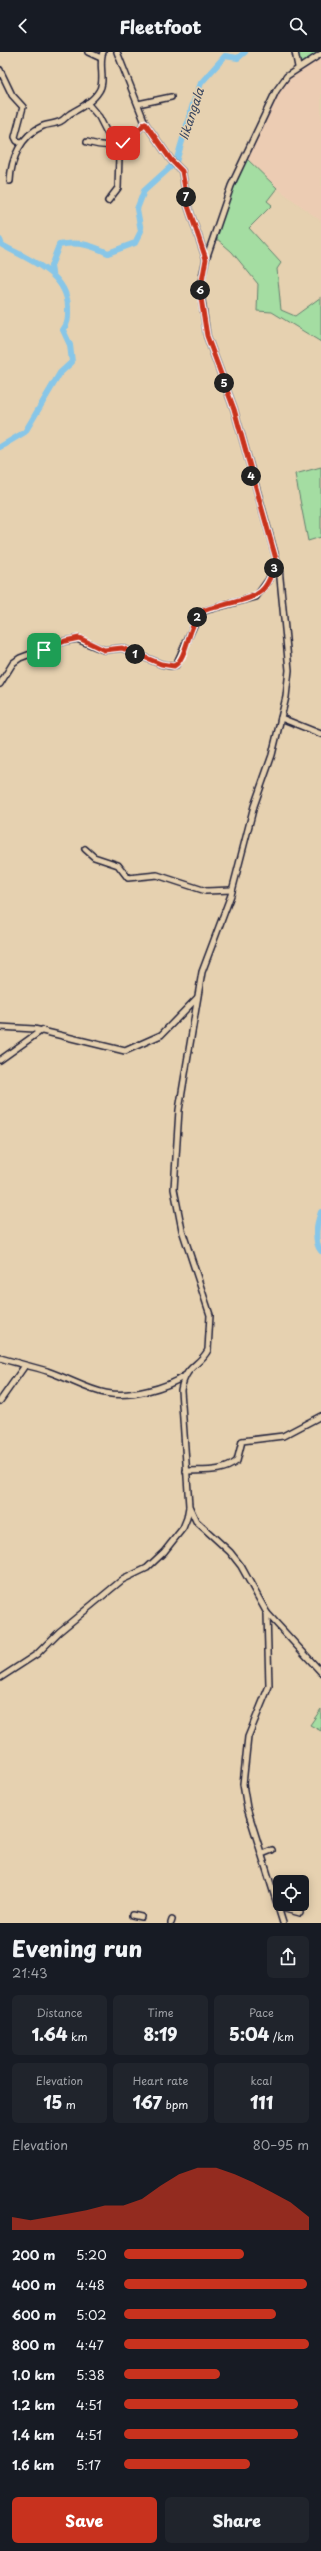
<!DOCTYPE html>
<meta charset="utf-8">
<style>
:root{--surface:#171b24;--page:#20242c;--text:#f1f3f6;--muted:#9ea1a6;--accent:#c8321e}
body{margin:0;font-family:"Playpen Sans",sans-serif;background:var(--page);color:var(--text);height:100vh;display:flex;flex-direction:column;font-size:15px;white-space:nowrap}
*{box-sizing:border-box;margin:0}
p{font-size:13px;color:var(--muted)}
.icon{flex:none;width:22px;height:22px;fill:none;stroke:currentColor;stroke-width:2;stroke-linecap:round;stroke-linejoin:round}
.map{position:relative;height:1871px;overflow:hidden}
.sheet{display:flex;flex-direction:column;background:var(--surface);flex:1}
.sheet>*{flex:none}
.tools{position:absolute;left:273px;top:1823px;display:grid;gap:8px}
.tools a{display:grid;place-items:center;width:36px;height:36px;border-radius:6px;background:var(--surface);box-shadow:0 2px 10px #0003;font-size:20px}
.pin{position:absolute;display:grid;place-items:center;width:34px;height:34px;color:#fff;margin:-17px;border-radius:8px;box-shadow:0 2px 6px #0006}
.km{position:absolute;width:20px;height:20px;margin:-10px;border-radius:50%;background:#222;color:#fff;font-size:11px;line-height:20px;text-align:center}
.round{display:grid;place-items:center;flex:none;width:42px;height:42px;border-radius:6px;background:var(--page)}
.head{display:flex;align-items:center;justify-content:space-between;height:68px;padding:0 12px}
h1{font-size:22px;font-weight:800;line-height:30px}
.figures{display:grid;grid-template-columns:repeat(3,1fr);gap:6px;height:68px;padding:4px 12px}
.figures div{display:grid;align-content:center;border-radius:6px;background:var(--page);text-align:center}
.figures b{font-size:17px;font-weight:800}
.figures small{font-size:11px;font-weight:400}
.figures p{font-size:11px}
.chart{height:112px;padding:8px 12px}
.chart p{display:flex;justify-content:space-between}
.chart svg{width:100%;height:72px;margin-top:4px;fill:var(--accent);opacity:.7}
.button{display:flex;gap:8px;margin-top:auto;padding:8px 12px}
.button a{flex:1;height:46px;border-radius:6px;background:var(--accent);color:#fff;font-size:16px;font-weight:800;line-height:46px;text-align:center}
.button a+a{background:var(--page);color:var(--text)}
ul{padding:0 12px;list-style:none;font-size:13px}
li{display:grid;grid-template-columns:64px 48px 1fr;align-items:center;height:30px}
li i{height:10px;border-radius:5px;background:var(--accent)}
header{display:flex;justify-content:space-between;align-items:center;height:52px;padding:0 12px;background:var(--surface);font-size:18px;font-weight:800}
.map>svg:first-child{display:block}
.built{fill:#ecccb3}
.green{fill:#a4dda2;stroke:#63806e}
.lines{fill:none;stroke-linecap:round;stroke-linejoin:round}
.river{stroke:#87c6e8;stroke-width:6}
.minor-casing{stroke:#22223b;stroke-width:8}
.minor{stroke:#e6d1b0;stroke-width:5}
.route-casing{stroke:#fff;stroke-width:8}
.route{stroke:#c8321e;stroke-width:5}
.labels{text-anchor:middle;stroke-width:3;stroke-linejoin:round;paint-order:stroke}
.water-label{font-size:12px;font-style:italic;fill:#36435e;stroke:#e6d1b0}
</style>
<header><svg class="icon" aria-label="back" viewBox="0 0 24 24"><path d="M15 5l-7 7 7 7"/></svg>Fleetfoot<svg class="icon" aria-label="search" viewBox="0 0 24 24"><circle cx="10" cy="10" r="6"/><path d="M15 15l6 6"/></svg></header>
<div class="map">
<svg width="321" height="1871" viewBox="0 0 321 1871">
<rect width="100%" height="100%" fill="#e6d1b0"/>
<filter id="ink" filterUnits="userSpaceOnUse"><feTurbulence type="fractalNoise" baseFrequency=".025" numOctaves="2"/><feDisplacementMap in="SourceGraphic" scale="8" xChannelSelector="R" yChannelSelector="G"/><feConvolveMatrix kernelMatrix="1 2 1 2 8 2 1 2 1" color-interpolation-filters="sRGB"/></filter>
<g filter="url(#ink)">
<polygon class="built" points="321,1 321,169 277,136 245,104 277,36 286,26"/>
<g class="green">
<polygon points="298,0 321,0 300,14"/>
<polygon points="245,105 277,136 267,149 272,153 249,176 281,211 277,217 281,258 295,264 321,245 321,290 272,260 257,259 258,232 232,200 215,185 231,134"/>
<polygon points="321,415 321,485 308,489 295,422"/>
<polygon points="321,1657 321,1679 310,1673"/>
</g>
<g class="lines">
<g class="river">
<path d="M0,188L2,193C29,208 67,221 68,255C68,265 69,270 63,278L70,293L72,310L60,321L25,380L0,395"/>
<path d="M52,221L51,214L59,193C78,189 91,193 108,201L135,191L141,179L137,157L144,139L176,110L193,52L201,31L225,4L238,6L245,0"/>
<path d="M321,1160C317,1171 313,1189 321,1199"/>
</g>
<defs>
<g id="minor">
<polyline points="88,0 101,6"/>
<polyline points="117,0 145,71 171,108 182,119 188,154 206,207"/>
<polyline points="295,0 298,15"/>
<polyline points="0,18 12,43 23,55 15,85 17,89 21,90"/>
<polyline points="87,51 99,65 119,104 118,136 108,149"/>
<polyline points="138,52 171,45"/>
<path d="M87,90C115,98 126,93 145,71"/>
<path d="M10,129C11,107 21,83 43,74C48,72 56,72 61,69C65,67 68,62 73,60C82,55 93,49 99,39C106,29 98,12 103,0"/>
<polyline points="0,632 13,611 20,606 65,589 77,587 104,598 122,596 161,612 171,614 176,613 199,562 207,558 256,545 269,527 276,508"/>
<polyline points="281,666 321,682"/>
<polyline points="85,797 94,805 118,813 128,826 157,823 206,839 232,838"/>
<polyline points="0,975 34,977 125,999 161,983 197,946"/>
<polyline points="0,1008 42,978"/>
<path d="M0,1306C16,1311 31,1314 47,1319C87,1333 102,1350 147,1339C160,1336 174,1331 184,1324"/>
<polyline points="0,1349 24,1315"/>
<path d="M186,1419C204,1418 222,1421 237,1409L242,1389L283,1384L321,1364"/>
<polyline points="267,1561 321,1620"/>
<polyline points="0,1626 37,1602 59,1580 122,1528 147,1516 164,1500 183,1476 187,1466 189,1455"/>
<polyline points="262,1802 272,1798"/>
<polyline points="278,1855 300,1861"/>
<polyline points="132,1863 141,1865"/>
<polyline points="171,1871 172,1868"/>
<path d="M283,1871L247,1756L243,1732L248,1685L269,1634L267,1561L241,1514L230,1500L196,1469L189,1454L181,1338C186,1312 199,1315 208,1298L210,1263L182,1178L174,1137L179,1058L202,920L231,843L254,754L272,703L286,645L289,618L279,516L234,357L207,284L200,235L206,207L231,134L276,39L287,24L321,2"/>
</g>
</defs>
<use href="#minor" class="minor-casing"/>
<use href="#minor" class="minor"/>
</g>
</g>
<g class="lines" filter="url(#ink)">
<defs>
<path id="route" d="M44,598L65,589L79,586L104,598L122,596L161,612L174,614C187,607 188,574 200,562C204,557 212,556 217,555C253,544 266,549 276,507L234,357L207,284L200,240L206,207L188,154L182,119L171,108L145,71L135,82L123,91"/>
</defs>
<use href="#route" class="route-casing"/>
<use href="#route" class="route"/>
</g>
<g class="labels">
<g class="water-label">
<text transform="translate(192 62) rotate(-72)" y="4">likangala</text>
</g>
</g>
</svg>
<div class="tools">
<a><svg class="icon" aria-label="locate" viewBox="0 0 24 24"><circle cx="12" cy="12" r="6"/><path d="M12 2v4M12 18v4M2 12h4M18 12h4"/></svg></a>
</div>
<div class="pin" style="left:44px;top:598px;background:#1e9e55"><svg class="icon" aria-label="arrive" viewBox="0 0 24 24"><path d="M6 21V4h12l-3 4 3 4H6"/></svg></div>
<div class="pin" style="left:123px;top:91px;background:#d93025"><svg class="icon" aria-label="check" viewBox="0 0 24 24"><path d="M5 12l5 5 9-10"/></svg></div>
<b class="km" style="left:135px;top:602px">1</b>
<b class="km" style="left:197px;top:565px">2</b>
<b class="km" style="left:274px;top:516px">3</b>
<b class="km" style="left:251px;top:424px">4</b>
<b class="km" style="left:224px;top:331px">5</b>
<b class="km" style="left:200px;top:238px">6</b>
<b class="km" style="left:186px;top:145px">7</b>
</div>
<section class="sheet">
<div class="head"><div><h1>Evening run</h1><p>21:43</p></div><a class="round"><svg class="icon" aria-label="share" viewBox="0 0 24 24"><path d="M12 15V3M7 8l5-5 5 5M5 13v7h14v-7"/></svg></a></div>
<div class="figures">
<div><p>Distance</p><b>1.64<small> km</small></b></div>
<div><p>Time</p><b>8:19</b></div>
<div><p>Pace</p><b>5:04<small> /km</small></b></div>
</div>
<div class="figures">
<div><p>Elevation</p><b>15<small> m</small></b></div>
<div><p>Heart rate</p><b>167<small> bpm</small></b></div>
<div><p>kcal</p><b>111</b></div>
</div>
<div class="chart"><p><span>Elevation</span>80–95 m</p>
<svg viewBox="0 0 160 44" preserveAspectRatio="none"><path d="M0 44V36L10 38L20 36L30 34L40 32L50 29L60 29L70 25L80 17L90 10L100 6L110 6L120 10L130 15L140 21L150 27L160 36V44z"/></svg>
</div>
<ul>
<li><b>200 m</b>5:20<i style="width:65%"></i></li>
<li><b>400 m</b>4:48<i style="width:99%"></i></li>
<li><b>600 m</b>5:02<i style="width:82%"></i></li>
<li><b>800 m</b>4:47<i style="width:100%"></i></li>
<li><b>1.0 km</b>5:38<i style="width:52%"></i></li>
<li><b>1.2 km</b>4:51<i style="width:94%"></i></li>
<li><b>1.4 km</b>4:51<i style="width:94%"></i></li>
<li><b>1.6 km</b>5:17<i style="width:68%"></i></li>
</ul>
<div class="button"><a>Save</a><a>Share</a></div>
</section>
